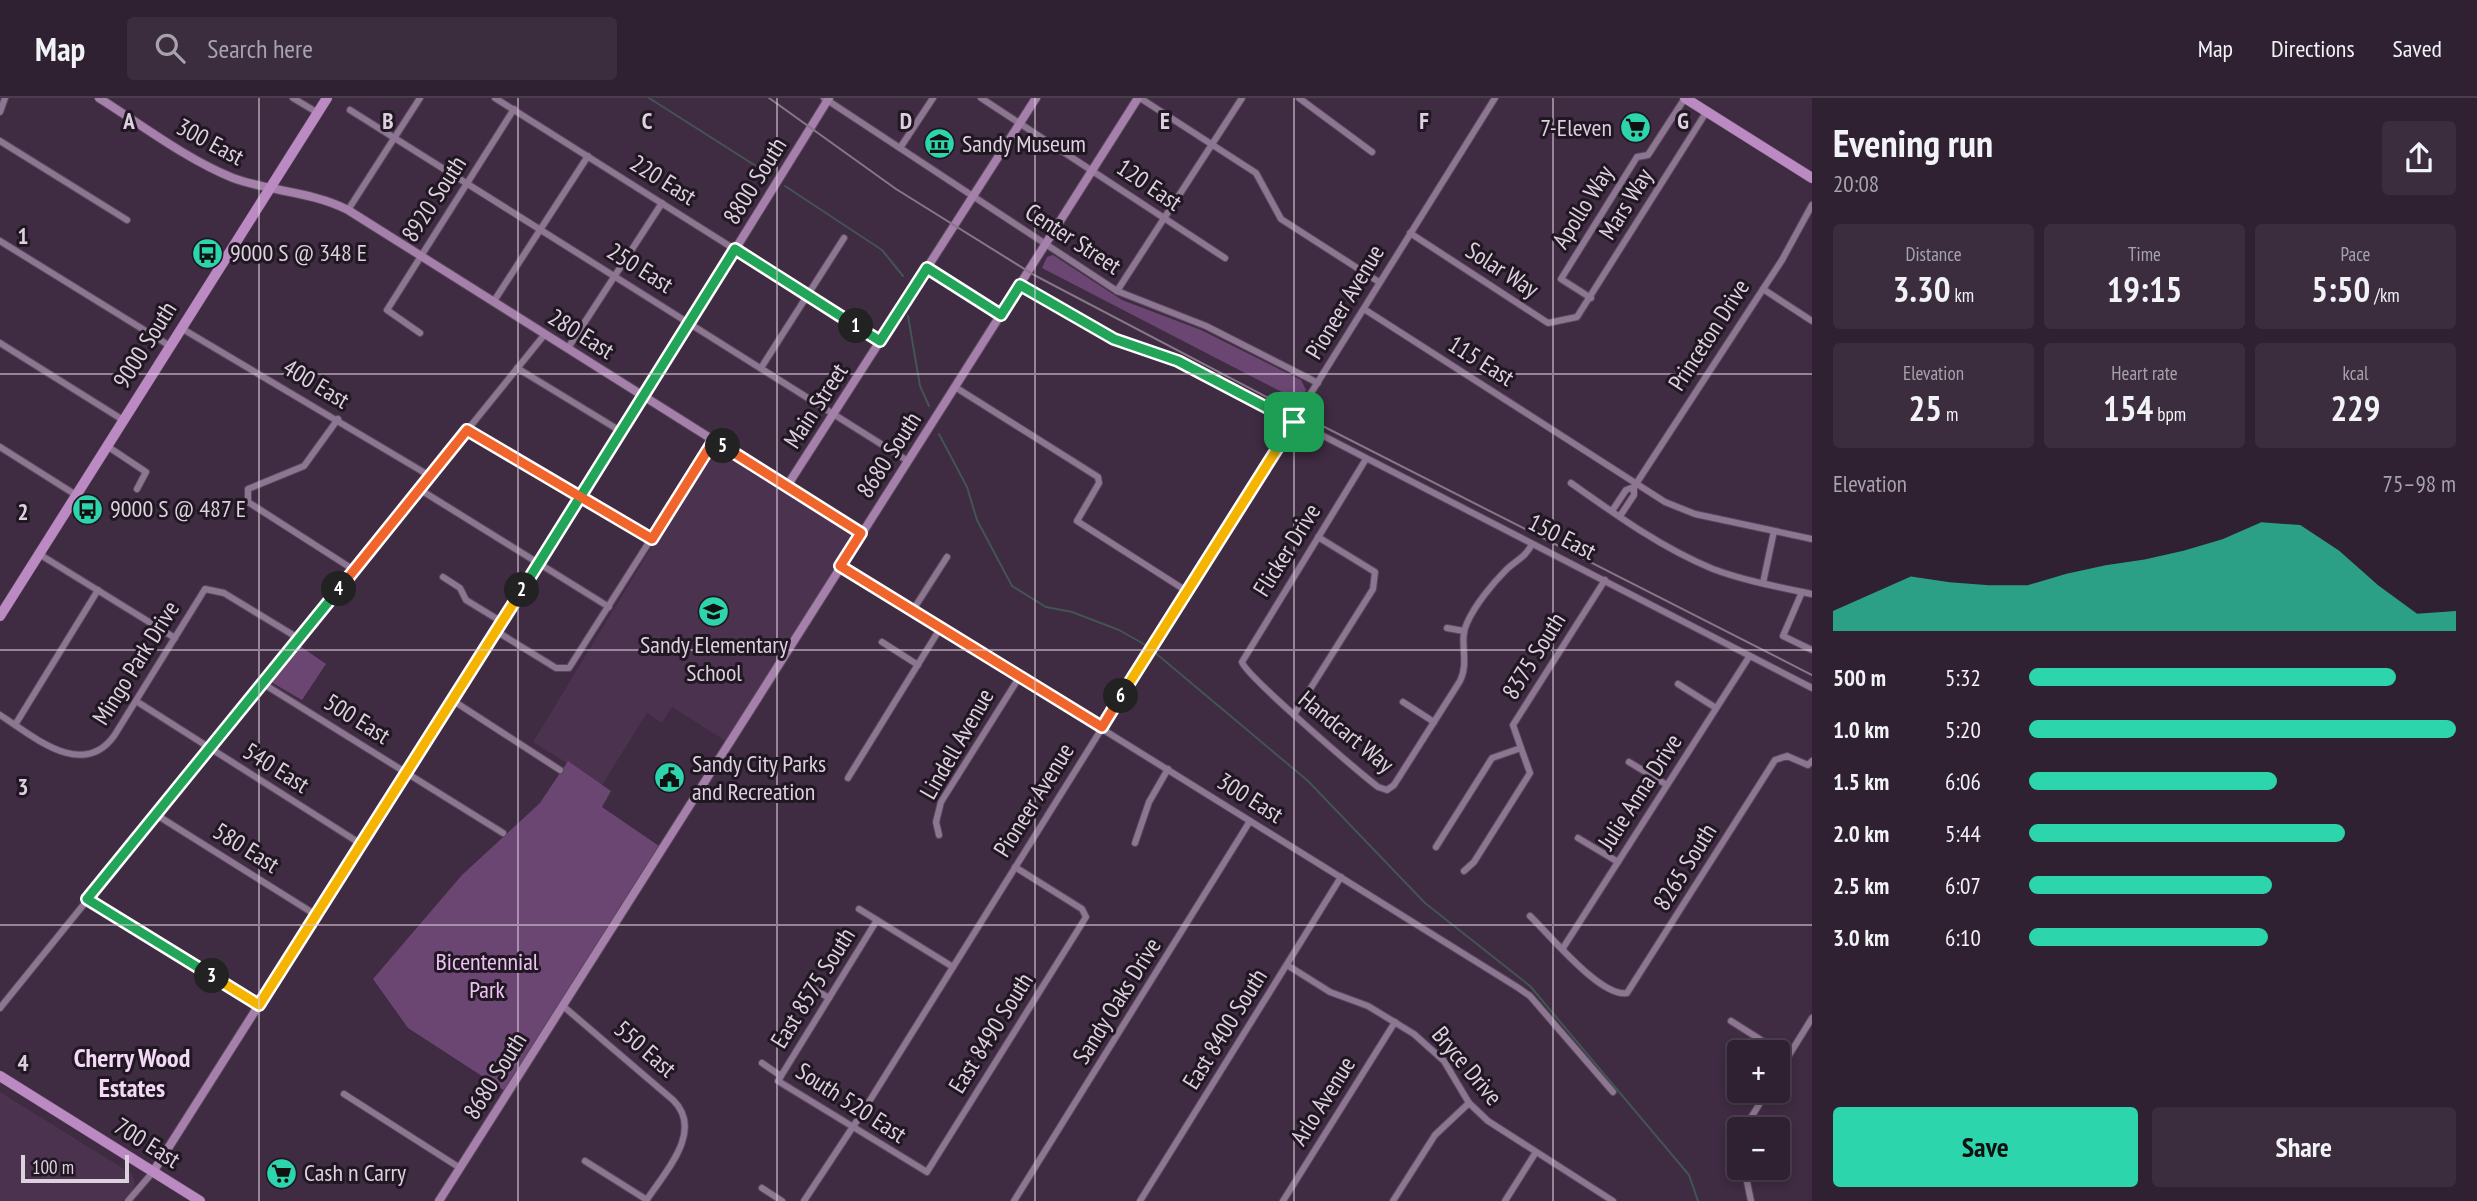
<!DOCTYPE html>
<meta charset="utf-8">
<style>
:root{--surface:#2f2032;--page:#3b2d3e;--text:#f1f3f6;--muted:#a7a3ac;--line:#4a3e4d;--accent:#2cd5ab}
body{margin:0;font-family:"PT Sans Narrow",sans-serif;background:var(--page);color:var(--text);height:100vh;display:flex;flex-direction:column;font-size:26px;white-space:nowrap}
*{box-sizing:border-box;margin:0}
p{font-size:23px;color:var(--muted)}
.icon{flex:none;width:38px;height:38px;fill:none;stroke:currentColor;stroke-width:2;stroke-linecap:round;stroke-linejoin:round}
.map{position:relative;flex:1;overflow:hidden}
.drawer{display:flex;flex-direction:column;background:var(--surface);width:665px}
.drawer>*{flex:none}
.fabs{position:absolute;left:1727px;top:942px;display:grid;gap:14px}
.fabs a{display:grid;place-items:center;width:63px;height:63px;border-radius:7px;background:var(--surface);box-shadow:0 4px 10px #0003,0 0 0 2px var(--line);font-size:35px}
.scale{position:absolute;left:21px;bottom:18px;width:108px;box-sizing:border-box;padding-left:7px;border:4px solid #ddd0df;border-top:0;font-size:19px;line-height:24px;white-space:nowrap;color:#ddd0df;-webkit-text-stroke:5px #201722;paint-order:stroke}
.pin{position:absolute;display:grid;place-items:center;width:60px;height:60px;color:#fff;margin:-30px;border-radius:14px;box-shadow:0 4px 10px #0006}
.km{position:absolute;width:35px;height:35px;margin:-18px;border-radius:50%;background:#222;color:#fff;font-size:19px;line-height:35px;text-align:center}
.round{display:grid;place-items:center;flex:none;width:74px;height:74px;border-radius:7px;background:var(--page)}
.headline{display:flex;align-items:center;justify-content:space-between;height:119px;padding:0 21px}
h1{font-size:38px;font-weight:800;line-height:52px}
.stats{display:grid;grid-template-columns:repeat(3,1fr);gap:10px;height:119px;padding:7px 21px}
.stats div{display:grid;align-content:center;border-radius:7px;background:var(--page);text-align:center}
.stats b{font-size:35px;font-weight:800}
.stats small{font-size:19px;font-weight:400}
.stats p{font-size:19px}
.chart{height:196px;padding:14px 21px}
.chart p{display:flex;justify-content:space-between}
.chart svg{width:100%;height:126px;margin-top:7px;fill:var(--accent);opacity:.7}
.action{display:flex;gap:14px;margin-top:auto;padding:14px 21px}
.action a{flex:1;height:80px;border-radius:7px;background:var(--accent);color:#111;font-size:28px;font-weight:800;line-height:80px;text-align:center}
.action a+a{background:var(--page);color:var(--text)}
ul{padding:0 21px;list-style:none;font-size:23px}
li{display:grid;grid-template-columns:112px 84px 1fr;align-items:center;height:52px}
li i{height:18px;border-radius:9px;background:var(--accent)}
header{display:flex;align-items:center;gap:42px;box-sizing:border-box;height:98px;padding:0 35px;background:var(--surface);border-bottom:2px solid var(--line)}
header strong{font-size:33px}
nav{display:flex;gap:38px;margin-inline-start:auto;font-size:24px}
.search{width:490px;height:63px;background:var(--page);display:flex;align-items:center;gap:18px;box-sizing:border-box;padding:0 24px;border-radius:7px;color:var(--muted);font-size:26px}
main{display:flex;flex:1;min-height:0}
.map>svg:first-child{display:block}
.built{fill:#4b324f}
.green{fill:#6c4673}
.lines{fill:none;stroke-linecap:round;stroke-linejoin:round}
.stream{stroke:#425553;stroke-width:2}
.street-casing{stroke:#59485b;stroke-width:8}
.secondary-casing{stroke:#59485b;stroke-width:10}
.primary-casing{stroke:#59485b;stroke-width:11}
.street{stroke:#8d7691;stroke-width:6}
.secondary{stroke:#a480aa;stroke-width:8}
.primary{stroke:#bb8ac3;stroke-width:10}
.tram{stroke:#877689;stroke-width:2}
.split-1-casing{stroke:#fff;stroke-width:14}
.split-2-casing{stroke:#fff;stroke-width:14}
.split-3-casing{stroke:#fff;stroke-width:14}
.split-4-casing{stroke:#fff;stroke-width:14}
.split-5-casing{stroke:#fff;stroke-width:14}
.split-6-casing{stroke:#fff;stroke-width:14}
.split-7-casing{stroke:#fff;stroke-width:14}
.split-1{stroke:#22a559;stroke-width:9}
.split-2{stroke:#22a559;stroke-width:9}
.split-3{stroke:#f5b400;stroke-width:9}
.split-4{stroke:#22a559;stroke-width:9}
.split-5{stroke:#f0652b;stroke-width:9}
.split-6{stroke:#f0652b;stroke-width:9}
.split-7{stroke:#f5b400;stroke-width:9}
.grid{fill:none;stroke:#ddd0df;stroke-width:2;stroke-opacity:0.55}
.labels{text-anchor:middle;stroke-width:6;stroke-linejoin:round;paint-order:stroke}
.poi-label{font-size:24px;fill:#ddd0df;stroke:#201722;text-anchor:start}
.street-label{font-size:24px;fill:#ddd0df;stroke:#201722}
.park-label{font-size:24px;fill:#eec2f5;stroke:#201722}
.neighbourhood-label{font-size:26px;font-weight:bold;fill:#f3d9f7;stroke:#201722}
.grid-label{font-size:23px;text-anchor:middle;font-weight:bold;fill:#ddd0df;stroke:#201722;stroke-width:6;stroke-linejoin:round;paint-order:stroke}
</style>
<header>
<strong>Map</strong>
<div class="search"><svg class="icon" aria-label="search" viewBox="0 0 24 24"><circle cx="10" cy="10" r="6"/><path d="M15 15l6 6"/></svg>Search here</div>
<nav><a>Map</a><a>Directions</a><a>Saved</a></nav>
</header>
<main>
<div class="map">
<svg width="1812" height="1103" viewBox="0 0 1812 1103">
<rect width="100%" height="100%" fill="#3f2b42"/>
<g class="built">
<polygon points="716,343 861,441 732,647 672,609 662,625 647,615 602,687 533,644"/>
<polygon points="0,994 132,1076 135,1086 132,1093 122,1103 0,1103"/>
</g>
<g class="green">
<polygon points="1053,157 1122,202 1201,232 1301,282 1306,292 1299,303 1042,170 1047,159"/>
<polygon points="300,548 326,566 302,602 271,584"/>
<polygon points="568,663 611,693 602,709 665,752 511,997 408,930 373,881 462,777 540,705"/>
</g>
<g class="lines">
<g class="stream">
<polyline points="649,0 770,77"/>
<polyline points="785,88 882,152 903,178"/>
<polyline points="908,218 920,288 929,308"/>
<polyline points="939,336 967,389 977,422 1012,488 1046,509 1072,514 1119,532 1149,549"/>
<polyline points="1153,553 1308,683 1425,805 1530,888 1689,1077 1698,1103"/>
</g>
<defs>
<g id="street">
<polyline points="293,0 318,15"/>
<polyline points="495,0 880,243"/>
<polyline points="824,0 1117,193 1206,228 1318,285"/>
<polyline points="981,0 1225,160"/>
<polyline points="1140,0 1256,75 1281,121 1379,184"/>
<polyline points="1299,0 1372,54"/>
<polyline points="350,12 908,363"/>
<polyline points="0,14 5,0"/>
<polyline points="0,43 127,122"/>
<polyline points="900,50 933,0"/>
<polyline points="348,112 420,0"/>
<polyline points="1410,135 1548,225 1577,219 1707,13"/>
<polyline points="0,143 170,248"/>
<polyline points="927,170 1001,217"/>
<polyline points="1020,187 1114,241 1178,263 1812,590"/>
<polyline points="1763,191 1812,223"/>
<polyline points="1117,193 1242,0"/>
<polyline points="1591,200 1561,181 1637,59 1648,57 1685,0"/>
<polyline points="494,203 588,58"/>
<polyline points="1364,211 1665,404 1695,416 1812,441"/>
<polyline points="181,230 430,378"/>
<polyline points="420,235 387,212 514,11"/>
<polyline points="0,245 123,322"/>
<polyline points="568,250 662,105"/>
<polyline points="517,270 622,334"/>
<polyline points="761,270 844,140"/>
<polyline points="955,289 1098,379 1099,385 1077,423 1188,494"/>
<polyline points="338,321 304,368 248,391 248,404 354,472"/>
<polyline points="467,332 652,441"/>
<polyline points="107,348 146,374 137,391"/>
<polyline points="0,349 76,397"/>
<path d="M1366,361L1242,564C1246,578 1359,674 1378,689L1387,692L1394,687L1460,583C1470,563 1458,543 1467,525C1475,507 1492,486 1506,472C1516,462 1525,460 1532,446"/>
<path d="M1571,385C1616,417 1662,450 1713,471C1745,483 1779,489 1812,496"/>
<polyline points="419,391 609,509"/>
<polyline points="1612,413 1626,392 1634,389"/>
<polyline points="1620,418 1634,397 1634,389 1782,162 1812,107"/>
<polyline points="39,456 175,540"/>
<polyline points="840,468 1517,889 1530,898 1613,994"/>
<polyline points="443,479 460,490 466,502 502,524"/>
<polyline points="1763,485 1774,433"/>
<polyline points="1802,494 1783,538 1812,552"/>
<polyline points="913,512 947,459"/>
<polyline points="1447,530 1464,533"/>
<polyline points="496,533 556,570 569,570 714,342"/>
<polyline points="882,544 918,567"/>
<polyline points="262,585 503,735"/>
<polyline points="1678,586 1716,610"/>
<polyline points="452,602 560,672"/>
<polyline points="136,603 361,746"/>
<polyline points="1403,604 1434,624"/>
<polyline points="1295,615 1373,491 1375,474 1318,439"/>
<path d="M0,617C33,638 82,682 114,638L205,491L224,495L298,540"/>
<polyline points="15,627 98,492"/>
<polyline points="1629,664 1667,687"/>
<polyline points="848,680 941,529"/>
<polyline points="155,716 316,817"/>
<polyline points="939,737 936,724 941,704 1020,578"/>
<polyline points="1578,740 1618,764"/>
<polyline points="1135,745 1149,704 1168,671"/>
<polyline points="1436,749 1492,660 1521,650 1513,627 1605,482"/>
<polyline points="1464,773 1474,764 1530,675 1521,650"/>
<polyline points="87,801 259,907"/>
<polyline points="859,811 953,869"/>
<path d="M1530,818C1549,836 1601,900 1627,895L1775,662L1787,658L1808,667L1812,663"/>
<polyline points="1563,850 1749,559"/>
<polyline points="1287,867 1330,894 1368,908 1414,936 1444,963 1469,1005 1488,1023 1613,1103"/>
<polyline points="811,889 829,900"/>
<path d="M563,908L673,1002C705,1033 664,1075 646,1103"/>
<polyline points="0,910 545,236"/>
<polyline points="1731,923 1788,959"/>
<polyline points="762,965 781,978 778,983 927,1074 1086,819 1082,811 1015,769"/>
<polyline points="1778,975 1812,920"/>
<polyline points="781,978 877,822"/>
<polyline points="344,996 460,1070"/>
<polyline points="1744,1031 1768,992"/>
<polyline points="1740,1050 1740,1054"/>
<polyline points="585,1063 647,1102"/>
<polyline points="1744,1069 1751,1103"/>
<polyline points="762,1090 782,1103"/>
<polyline points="128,1103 153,1074"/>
<polyline points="804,1103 862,1015 1495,0"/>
<polyline points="1014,1103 1250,723"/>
<polyline points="1140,1103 1341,779"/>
<polyline points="1283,1103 1395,924"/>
<polyline points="1393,1103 1435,1037 1469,1005"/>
<polyline points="1505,1103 1536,1054"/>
</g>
<g id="secondary">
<path d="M99,0C142,27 186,61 233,80C271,94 311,93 348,112L861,435"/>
<polyline points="787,388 1036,0"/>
<polyline points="153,1074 622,334 829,0"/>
<polyline points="439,1103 1138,0"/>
</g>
<g id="primary">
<polyline points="1685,0 1812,80"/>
<polyline points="0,518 327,0"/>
<polyline points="0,978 200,1103"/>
</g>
</defs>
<use href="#street" class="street-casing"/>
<use href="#secondary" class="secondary-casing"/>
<use href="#primary" class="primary-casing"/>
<use href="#street" class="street"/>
<use href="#secondary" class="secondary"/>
<use href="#primary" class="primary"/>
<polyline class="tram" points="769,0 896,91 1034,177 1299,316 1812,577"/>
</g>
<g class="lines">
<defs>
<polyline id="split-1" points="856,228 880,243 927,170 1001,217 1020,187 1114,241 1178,263 1294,324"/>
<polyline id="split-2" points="522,492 735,151 856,228"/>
<polyline id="split-3" points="212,878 259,907 522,492"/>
<polyline id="split-4" points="212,878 87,801 339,491"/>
<polyline id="split-5" points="339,491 467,332 652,441 714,342 723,348"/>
<polyline id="split-6" points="723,348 861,435 840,468 1102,629 1121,598"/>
<polyline id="split-7" points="1121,598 1294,324"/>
</defs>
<use href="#split-1" class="split-1-casing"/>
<use href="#split-2" class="split-2-casing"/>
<use href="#split-3" class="split-3-casing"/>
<use href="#split-4" class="split-4-casing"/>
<use href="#split-5" class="split-5-casing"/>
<use href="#split-6" class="split-6-casing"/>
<use href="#split-7" class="split-7-casing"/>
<use href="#split-1" class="split-1"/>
<use href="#split-2" class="split-2"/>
<use href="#split-3" class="split-3"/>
<use href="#split-4" class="split-4"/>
<use href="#split-5" class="split-5"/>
<use href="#split-6" class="split-6"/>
<use href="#split-7" class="split-7"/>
</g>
<path class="grid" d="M259,0V1103M518,0V1103M777,0V1103M1035,0V1103M1294,0V1103M1553,0V1103M0,276H1812M0,552H1812M0,827H1812"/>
<defs>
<symbol id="supermarket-disc" viewBox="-11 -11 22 22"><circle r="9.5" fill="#2cd5ab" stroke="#201722"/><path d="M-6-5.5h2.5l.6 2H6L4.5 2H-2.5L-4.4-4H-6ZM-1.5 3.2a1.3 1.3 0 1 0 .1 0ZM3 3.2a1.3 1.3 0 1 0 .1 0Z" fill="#111"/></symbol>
<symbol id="museum-disc" viewBox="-11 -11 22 22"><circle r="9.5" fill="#2cd5ab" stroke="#201722"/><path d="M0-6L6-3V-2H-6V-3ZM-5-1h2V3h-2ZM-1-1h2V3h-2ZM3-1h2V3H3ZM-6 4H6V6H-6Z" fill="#111"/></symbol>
<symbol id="bus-disc" viewBox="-11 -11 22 22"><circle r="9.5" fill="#2cd5ab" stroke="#201722"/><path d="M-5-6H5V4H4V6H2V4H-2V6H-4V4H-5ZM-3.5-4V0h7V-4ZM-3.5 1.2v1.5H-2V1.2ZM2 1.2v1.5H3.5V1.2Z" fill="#111"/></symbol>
<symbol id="school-disc" viewBox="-11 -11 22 22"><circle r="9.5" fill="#2cd5ab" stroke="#201722"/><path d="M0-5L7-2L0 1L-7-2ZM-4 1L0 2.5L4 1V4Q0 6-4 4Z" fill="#111"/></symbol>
<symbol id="civic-disc" viewBox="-11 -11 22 22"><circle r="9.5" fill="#2cd5ab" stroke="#201722"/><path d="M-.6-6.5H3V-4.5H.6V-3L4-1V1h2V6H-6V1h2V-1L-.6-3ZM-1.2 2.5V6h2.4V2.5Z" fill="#111"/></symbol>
</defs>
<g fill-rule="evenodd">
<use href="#supermarket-disc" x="1618" y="12" width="35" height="35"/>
<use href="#museum-disc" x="922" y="28" width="35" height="35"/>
<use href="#bus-disc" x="190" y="138" width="35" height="35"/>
<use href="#bus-disc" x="70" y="394" width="35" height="35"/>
<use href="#school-disc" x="696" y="496" width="35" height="35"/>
<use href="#civic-disc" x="652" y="662" width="35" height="35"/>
<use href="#supermarket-disc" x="264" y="1058" width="35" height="35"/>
</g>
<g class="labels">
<g class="poi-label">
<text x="1612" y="38" text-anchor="end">7-Eleven</text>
<text x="962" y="54">Sandy Museum</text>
<text x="230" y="163">9000 S @ 348 E</text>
<text x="110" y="419">9000 S @ 487 E</text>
<text x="714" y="555" text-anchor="middle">Sandy Elementary<tspan x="714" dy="28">School</tspan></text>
<text x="692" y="674">Sandy City Parks<tspan x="692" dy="28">and Recreation</tspan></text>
<text x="304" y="1083">Cash n Carry</text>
</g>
<g class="street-label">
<text transform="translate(210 44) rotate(28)" y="8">300 East</text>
<text transform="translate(663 82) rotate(32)" y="8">220 East</text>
<text transform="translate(755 83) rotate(-58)" y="8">8800 South</text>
<text transform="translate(1149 87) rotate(34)" y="8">120 East</text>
<text transform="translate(434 101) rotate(-57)" y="8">8920 South</text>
<text transform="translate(1626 106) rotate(-58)" y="8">Mars Way</text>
<text transform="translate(1583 109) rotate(-58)" y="8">Apollo Way</text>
<text transform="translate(1073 141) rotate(33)" y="8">Center Street</text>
<text transform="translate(640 170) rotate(32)" y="8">250 East</text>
<text transform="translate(1502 172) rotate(33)" y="8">Solar Way</text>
<text transform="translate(1345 204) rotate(-59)" y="8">Pioneer Avenue</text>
<text transform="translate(581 236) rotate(32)" y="8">280 East</text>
<text transform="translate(1709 237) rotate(-57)" y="8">Princeton Drive</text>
<text transform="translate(145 247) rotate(-58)" y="8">9000 South</text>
<text transform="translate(1481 263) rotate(32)" y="8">115 East</text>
<text transform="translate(316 286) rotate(31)" y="8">400 East</text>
<text transform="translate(816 308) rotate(-57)" y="8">Main Street</text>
<text transform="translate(889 357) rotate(-57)" y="8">8680 South</text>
<text transform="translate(1562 439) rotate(27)" y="8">150 East</text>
<text transform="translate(1287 452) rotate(-58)" y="8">Flicker Drive</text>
<text transform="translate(1534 558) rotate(-58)" y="8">8375 South</text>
<text transform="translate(136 565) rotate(-58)" y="8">Mingo Park Drive</text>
<text transform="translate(357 621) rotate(32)" y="8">500 East</text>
<text transform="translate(1346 634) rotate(39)" y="8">Handcart Way</text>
<text transform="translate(957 646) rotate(-60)" y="8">Lindell Avenue</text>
<text transform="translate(276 670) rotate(32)" y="8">540 East</text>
<text transform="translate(1640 694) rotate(-57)" y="8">Julie Anna Drive</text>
<text transform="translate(1250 700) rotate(32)" y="8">300 East</text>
<text transform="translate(1034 702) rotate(-58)" y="8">Pioneer Avenue</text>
<text transform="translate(246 750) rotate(32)" y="8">580 East</text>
<text transform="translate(1685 769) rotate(-58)" y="8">8265 South</text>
<text transform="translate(813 890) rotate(-58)" y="8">East 8575 South</text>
<text transform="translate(1117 903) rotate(-58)" y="8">Sandy Oaks Drive</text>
<text transform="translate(1225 931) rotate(-58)" y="8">East 8400 South</text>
<text transform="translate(991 935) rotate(-58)" y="8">East 8490 South</text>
<text transform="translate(645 951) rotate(41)" y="8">550 East</text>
<text transform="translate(1467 968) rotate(50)" y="8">Bryce Drive</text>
<text transform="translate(495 978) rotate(-58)" y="8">8680 South</text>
<text transform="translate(1323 1003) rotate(-58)" y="8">Arlo Avenue</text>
<text transform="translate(851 1005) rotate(33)" y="8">South 520 East</text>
<text transform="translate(147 1045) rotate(32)" y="8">700 East</text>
</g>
<g class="park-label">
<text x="487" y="872">Bicentennial<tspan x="487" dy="28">Park</tspan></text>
</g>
<g class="neighbourhood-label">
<text x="132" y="969">Cherry Wood<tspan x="132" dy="30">Estates</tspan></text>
</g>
</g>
<g class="grid-label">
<text x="129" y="31">A</text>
<text x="388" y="31">B</text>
<text x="647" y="31">C</text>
<text x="906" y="31">D</text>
<text x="1165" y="31">E</text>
<text x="1424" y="31">F</text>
<text x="1683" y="31">G</text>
<text x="23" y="146">1</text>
<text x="23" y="422">2</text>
<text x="23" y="697">3</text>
<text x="23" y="973">4</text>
</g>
</svg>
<div class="fabs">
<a>+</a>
<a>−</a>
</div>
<div class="scale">100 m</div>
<div class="pin" style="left:1294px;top:324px;background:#1e9e55"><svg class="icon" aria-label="arrive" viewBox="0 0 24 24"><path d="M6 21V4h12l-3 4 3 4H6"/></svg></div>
<b class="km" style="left:856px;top:228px">1</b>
<b class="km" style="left:522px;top:492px">2</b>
<b class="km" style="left:212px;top:878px">3</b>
<b class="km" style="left:339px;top:491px">4</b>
<b class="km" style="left:723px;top:348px">5</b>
<b class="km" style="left:1121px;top:598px">6</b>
</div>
<section class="drawer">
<div class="headline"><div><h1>Evening run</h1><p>20:08</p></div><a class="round"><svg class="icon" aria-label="share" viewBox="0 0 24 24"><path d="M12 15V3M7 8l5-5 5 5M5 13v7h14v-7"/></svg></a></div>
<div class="stats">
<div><p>Distance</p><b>3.30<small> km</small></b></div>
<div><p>Time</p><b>19:15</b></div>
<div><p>Pace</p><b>5:50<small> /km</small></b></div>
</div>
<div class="stats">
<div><p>Elevation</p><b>25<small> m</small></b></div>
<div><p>Heart rate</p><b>154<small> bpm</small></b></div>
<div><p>kcal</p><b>229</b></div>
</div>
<div class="chart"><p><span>Elevation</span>75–98 m</p>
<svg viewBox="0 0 160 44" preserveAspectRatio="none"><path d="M0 44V37L10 31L20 25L30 27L40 28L50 28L60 24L70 21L80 19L90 16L100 12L110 6L120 7L130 16L140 28L150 38L160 37V44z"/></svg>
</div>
<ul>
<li><b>500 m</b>5:32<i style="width:86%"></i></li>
<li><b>1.0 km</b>5:20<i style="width:100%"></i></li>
<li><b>1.5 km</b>6:06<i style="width:58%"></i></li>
<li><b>2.0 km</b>5:44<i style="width:74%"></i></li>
<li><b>2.5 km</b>6:07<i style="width:57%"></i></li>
<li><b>3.0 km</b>6:10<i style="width:56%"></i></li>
</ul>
<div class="action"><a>Save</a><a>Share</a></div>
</section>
</main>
